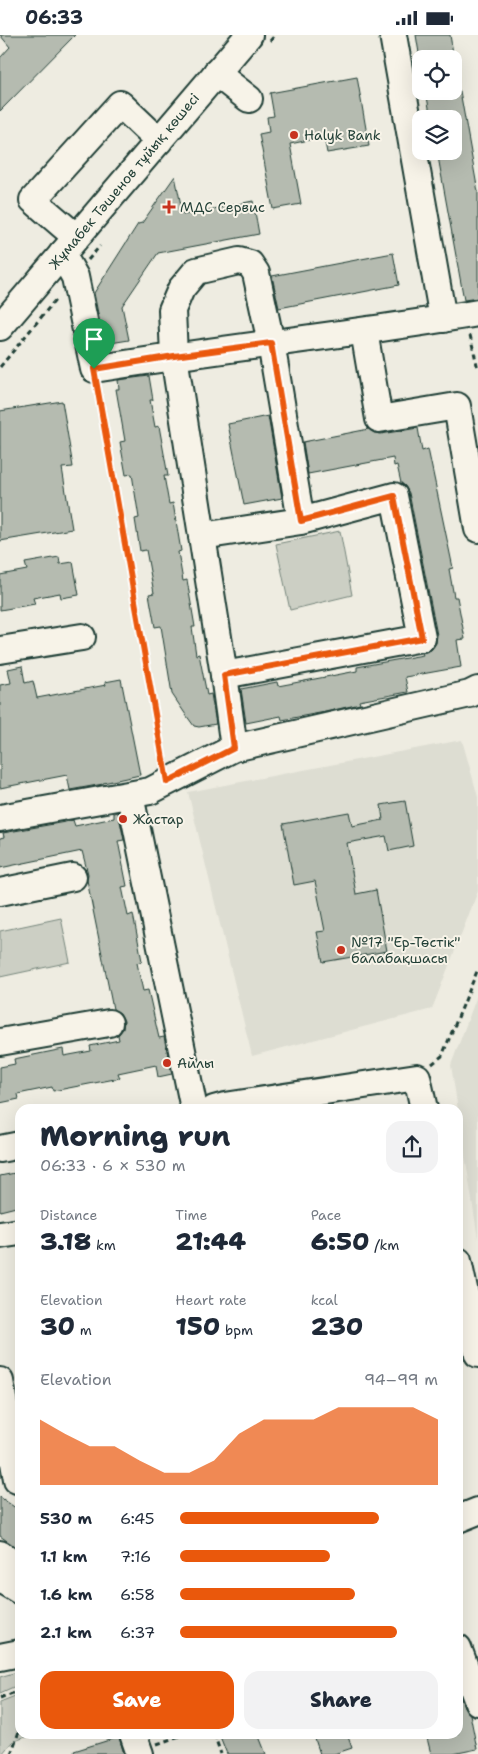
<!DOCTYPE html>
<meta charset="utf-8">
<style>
:root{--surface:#fff;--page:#f2f2f3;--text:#1f2937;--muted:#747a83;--accent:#ea580c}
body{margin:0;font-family:"Shantell Sans",sans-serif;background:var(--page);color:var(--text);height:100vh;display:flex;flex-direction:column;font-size:19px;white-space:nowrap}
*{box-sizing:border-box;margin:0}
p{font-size:16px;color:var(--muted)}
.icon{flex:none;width:28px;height:28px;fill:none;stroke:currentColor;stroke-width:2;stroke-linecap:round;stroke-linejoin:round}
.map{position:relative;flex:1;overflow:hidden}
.details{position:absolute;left:15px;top:1069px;width:448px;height:635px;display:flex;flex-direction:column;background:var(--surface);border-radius:15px;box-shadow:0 5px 20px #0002}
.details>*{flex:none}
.fabs{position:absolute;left:412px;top:15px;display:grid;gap:10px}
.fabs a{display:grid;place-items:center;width:50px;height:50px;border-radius:10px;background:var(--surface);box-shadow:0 5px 20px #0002;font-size:25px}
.pin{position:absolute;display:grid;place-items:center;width:42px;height:42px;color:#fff;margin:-51px -21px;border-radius:50% 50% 50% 0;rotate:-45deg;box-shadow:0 0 5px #0007}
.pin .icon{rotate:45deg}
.round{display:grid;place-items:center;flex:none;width:52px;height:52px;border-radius:15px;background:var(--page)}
.summary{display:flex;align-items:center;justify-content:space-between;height:85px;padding:0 25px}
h1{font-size:28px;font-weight:800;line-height:38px}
.figures{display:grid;grid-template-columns:repeat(3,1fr);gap:8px;height:85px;padding:5px 25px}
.figures div{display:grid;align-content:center}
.figures b{font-size:25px;font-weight:800}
.figures small{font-size:14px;font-weight:400}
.figures p{font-size:14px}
.chart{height:140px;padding:10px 25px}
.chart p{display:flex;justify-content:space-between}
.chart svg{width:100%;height:90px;margin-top:5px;fill:var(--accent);opacity:.7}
.cta{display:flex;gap:10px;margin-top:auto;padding:10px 25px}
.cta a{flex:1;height:58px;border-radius:15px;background:var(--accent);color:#fff;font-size:20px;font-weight:800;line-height:58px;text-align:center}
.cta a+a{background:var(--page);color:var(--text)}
ul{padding:0 25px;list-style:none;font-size:16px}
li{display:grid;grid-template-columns:80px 60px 1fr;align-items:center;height:38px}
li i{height:12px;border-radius:6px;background:var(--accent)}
.status{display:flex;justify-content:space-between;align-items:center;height:35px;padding:0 25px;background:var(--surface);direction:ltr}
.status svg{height:14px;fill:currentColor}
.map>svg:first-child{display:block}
.built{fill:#ddddd2}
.green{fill:#cccfc4;stroke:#76867c}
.building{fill:#b5bbb0;stroke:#1f3d34}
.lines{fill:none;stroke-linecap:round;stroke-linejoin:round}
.minor-casing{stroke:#1f3d34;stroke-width:30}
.path{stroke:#1f3d34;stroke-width:3;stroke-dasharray:5 4;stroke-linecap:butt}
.minor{stroke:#f7f3e8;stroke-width:26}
.route-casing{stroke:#fff;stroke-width:10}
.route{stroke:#ea580c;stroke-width:6}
.poi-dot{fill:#c8321e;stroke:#f7f3e8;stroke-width:2}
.labels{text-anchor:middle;stroke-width:4;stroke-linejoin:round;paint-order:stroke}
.poi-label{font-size:14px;fill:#1f3d34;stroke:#f7f3e8;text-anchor:start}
.street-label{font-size:14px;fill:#1f3d34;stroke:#f7f3e8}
</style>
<div class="status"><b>06:33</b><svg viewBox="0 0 49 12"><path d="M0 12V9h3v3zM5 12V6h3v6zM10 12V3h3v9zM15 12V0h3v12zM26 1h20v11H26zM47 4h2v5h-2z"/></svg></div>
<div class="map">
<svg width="478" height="1719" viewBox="0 0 478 1719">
<rect width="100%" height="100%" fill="#eeece1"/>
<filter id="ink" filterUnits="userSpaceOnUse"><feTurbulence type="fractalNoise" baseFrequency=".02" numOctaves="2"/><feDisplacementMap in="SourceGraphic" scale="10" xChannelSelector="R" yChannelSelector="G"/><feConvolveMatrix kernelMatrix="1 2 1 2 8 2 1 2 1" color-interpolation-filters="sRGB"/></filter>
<g filter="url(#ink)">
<g class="built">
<polygon points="462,705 478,762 478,856 432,974 252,1021 188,757"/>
<polygon points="478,958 478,1204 451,1030"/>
</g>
<g class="green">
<polygon points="340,496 352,560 290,575 276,509"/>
<polygon points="61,883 70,927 0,942 0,896"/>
<polygon points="20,1636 20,1649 0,1658 0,1642"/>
<polygon points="20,1659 20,1699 34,1699 12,1707 2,1719 0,1719 0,1667"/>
</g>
<g class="building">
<polygon points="0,0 75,0 0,76 0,23 10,12"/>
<polygon points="416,0 450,0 454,24 420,24"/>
<polygon points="357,42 369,111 327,118 324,102 290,109 301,169 273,174 259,99 269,97 267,82 274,81 270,58"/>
<polygon points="426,56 460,56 478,157 478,263 464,265 437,116 454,116 454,84 431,84"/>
<polygon points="175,141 183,180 253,166 259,199 158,218 122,271 129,305 104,309 94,258 138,189 142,188"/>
<polygon points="393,218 399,250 279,273 272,241"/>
<polygon points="149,341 153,365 150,365 155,392 159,391 168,441 164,441 169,469 173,468 181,516 178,517 183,546 187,545 195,592 192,592 196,620 199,619 207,660 211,659 216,689 199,692 194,691 186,680 172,659 161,591 155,592 149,559 154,558 146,515 140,516 135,484 139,483 132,439 126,440 120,407 125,406 116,354 119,354 118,345"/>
<polygon points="62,366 73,432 62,433 72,494 0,506 0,376"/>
<polygon points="268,381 282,463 244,470 228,389"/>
<polygon points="418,393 422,416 428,414 453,533 449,534 454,562 457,562 465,604 457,605 461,632 405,642 408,657 359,666 360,669 325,677 282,685 281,681 246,688 241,654 277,647 278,651 357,636 357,632 423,620 422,618 431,615 436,608 437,600 409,458 405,451 401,448 397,430 394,431 393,423 308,439 303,407 369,394 374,398 381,399"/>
<polygon points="59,522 60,529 73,527 79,560 61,563 60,558 33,563 35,569 0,575 0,540 27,535 25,528"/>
<polygon points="22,631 25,648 33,646 37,663 106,650 105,647 121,644 140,740 103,748 103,749 70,755 67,740 0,753 0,650 11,648 8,634"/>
<polygon points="405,766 413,811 389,816 386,801 347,808 356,859 376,855 387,916 323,927 317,897 325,896 315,846 294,850 283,789 349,777 352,791 383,785 381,770"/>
<polygon points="118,777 124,805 118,806 127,851 122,852 128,881 133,879 142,926 137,928 143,956 148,955 159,1003 164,1002 172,1039 158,1042 156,1030 118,1038 120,1043 53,1056 52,1052 18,1059 19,1064 0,1068 0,1032 15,1029 14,1024 63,1014 64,1021 91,1016 90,1011 119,1005 118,1000 123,994 124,986 120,978 113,974 87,845 88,839 82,816 0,833 0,803 4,802 3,798 65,787 73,785 75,791 114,783 114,778"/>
<polygon points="20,1137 20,1171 0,1176 0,1141"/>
<polygon points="0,1462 20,1476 20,1515 0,1501"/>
<polygon points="458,1655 464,1672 470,1679 477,1714 453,1719 431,1719 426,1699 458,1699"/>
<polygon points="219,1699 258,1699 266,1719 227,1719"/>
<polygon points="333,1699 347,1699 352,1713 334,1719 320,1719 315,1704"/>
<polygon points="119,1702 124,1719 75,1719 74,1716"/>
</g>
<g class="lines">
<defs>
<g id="minor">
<polyline points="393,0 443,284"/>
<polyline points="216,38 249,64"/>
<polyline points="76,202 33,165 120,69 159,106"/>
<path d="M62,219L75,242L94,334C222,313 350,300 478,278"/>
<polyline points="0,292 249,0"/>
<polyline points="364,296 379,384 457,371 478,494"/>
<polyline points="202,501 224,640"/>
<polyline points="0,615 82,602"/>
<polyline points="234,713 224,640 422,603 394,461 301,486 202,501 174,321 172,275 181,254 196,236 239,226 250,229 256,238 271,308 301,486"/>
<polyline points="130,760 194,1074"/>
<polyline points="0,783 150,756 234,713 470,659 478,655"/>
<polyline points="0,857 73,842"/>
<polyline points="0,1007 109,988"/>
<polyline points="214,1074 225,1071 417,1042 424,1074"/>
<polyline points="0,1114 20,1110"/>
<polyline points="0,1200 20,1197"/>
<polyline points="458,1226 478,1319"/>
<polyline points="0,1346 17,1445 20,1446"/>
<polyline points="458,1484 478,1476"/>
<polyline points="0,1519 20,1534"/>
<polyline points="0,1544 20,1556"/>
<polyline points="458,1613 478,1667"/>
<polyline points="0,1622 20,1618"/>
<polyline points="133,1699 140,1719"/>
</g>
</defs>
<use href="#minor" class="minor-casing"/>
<g class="path">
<polyline points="270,6 275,0"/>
<polyline points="88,225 100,211"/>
<polyline points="470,300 478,334"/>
<polyline points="0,332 57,263"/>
<polyline points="98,354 163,727"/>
<polyline points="432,1029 442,1021 478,934"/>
<polyline points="0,1663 20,1655"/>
<polyline points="214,1699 221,1719"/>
<polyline points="157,1709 185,1699"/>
<polyline points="11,1719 20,1694"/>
</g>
<use href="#minor" class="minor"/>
</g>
</g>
<g class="lines" filter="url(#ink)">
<defs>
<polygon id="route" points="271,308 301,486 394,461 422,603 224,640 234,713 167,747 94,334 174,321"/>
</defs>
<use href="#route" class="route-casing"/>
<use href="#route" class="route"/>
</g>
<g class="poi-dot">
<circle cx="294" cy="100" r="5"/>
<path d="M166.5 164.5h5v5h5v5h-5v5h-5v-5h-5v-5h5z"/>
<circle cx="123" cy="784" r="5"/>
<circle cx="341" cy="915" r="5"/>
<circle cx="167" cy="1028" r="5"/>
</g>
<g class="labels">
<g class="poi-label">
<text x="304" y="105">Halyk Bank</text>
<text x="180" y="177">МДС Сервис</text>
<text x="133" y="789">Жастар</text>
<text x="351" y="912">№17 "Ер-Төстік"<tspan x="351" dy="16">балабақшасы</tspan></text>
<text x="177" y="1033">Айлы</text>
</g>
<g class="street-label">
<text transform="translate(124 146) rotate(-50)" y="5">Жұмабек Тәшенов тұйық көшесі</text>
</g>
</g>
</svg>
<div class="fabs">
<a><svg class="icon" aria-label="locate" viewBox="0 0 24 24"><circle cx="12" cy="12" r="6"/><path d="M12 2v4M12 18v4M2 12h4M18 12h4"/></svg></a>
<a><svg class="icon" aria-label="layers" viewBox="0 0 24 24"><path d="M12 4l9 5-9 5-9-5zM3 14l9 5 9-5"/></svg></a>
</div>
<div class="pin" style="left:94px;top:334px;background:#1e9e55"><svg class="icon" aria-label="arrive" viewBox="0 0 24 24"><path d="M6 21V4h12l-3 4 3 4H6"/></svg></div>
<section class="details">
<div class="summary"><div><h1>Morning run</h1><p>06:33 · 6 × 530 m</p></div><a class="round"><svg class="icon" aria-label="share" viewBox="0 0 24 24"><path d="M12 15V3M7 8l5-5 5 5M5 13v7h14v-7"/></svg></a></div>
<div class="figures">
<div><p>Distance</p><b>3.18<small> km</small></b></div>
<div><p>Time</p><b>21:44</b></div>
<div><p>Pace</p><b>6:50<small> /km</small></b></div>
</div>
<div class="figures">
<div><p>Elevation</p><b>30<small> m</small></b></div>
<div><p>Heart rate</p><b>150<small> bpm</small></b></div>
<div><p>kcal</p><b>230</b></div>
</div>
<div class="chart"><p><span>Elevation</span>94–99 m</p>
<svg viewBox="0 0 160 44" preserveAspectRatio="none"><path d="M0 44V12L10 19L20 25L30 25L40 32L50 38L60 38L70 32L80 19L90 12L100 12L110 12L120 6L130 6L140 6L150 6L160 12V44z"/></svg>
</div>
<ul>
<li><b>530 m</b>6:45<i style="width:77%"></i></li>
<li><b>1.1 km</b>7:16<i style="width:58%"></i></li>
<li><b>1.6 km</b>6:58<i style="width:68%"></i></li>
<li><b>2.1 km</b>6:37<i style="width:84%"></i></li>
</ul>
<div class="cta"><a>Save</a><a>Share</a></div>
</section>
</div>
